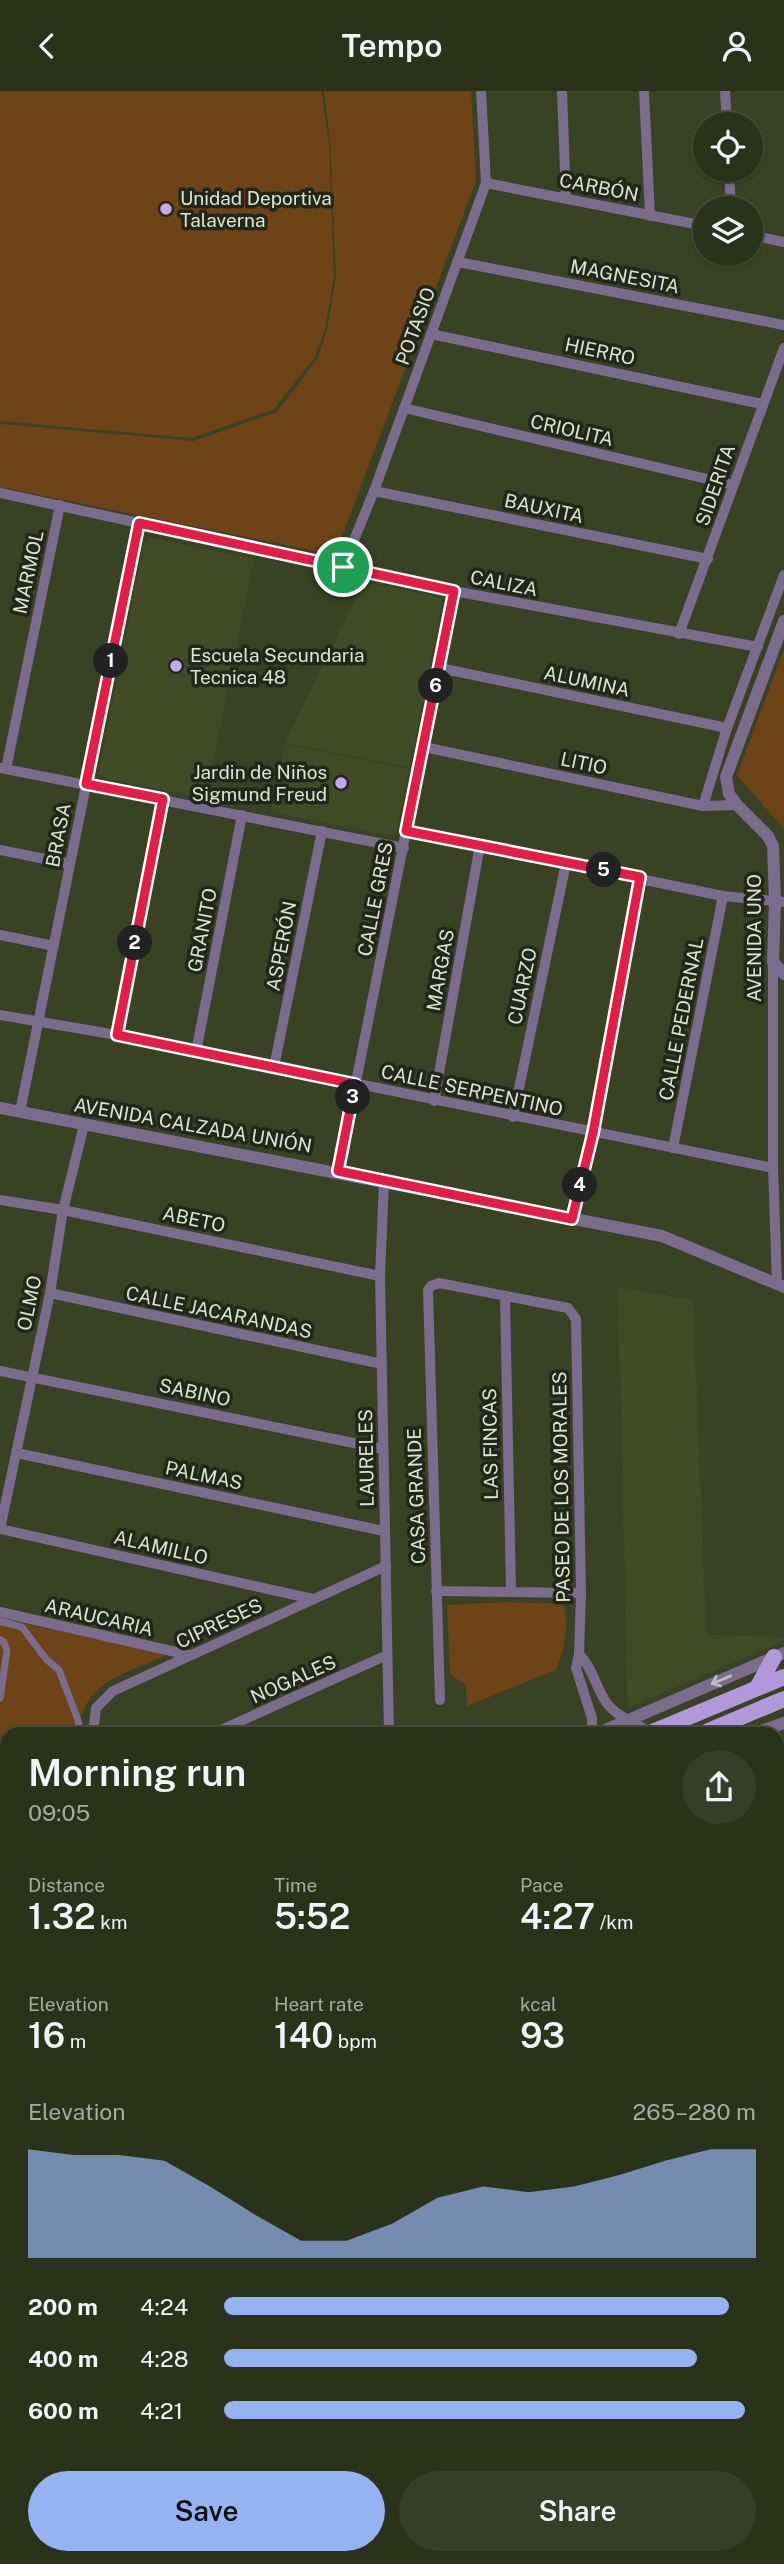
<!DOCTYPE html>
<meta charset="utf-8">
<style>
:root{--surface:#2b321a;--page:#373e27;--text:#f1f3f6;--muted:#a6aaa2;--line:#474d39;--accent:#95b2f1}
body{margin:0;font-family:"Public Sans",sans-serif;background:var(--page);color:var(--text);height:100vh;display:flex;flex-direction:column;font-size:26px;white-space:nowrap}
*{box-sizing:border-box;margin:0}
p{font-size:23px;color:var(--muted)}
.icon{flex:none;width:38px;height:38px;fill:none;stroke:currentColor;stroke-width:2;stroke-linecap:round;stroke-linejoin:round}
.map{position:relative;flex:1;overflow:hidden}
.panel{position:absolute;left:0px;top:1636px;width:784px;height:838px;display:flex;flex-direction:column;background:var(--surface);border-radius:21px 21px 0 0;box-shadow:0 2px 5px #0004,0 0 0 2px var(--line)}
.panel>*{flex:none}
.fabs{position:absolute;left:693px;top:21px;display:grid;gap:14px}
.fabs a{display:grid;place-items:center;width:70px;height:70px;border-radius:50%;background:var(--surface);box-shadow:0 2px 5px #0004,0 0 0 2px var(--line);font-size:35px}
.pin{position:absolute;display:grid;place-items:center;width:60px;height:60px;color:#fff;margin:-30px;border:4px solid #fff;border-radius:50%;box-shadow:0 2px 7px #0007}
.km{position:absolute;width:35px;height:35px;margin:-18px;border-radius:50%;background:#222;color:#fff;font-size:19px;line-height:35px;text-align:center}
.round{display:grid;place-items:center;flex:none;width:74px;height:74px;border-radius:37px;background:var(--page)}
.overview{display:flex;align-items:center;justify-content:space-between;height:119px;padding:0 28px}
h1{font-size:38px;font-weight:600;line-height:52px}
.metrics{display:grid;grid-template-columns:repeat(3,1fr);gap:10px;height:119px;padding:7px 28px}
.metrics div{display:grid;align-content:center}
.metrics b{font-size:35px;font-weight:600}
.metrics small{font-size:19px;font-weight:400}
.metrics p{font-size:19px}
.chart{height:196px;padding:14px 28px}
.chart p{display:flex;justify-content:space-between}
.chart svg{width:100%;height:126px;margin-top:7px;fill:var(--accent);opacity:.7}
.cta{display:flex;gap:14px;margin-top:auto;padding:14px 28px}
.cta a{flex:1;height:80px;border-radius:42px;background:var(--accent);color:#111;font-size:28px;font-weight:600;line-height:80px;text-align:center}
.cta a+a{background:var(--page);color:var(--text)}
ul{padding:0 28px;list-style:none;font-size:23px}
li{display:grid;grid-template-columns:112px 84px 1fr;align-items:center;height:52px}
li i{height:18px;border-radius:9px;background:var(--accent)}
header{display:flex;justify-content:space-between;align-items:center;height:91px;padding:0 28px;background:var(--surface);font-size:32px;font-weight:600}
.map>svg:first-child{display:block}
.built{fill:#414c26}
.green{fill:#6e4318}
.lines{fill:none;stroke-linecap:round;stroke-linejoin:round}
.pedestrian{stroke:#796c8d;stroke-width:7}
.minor{stroke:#796c8d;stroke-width:10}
.tertiary{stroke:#796c8d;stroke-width:12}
.primary{stroke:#b298da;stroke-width:16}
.oneway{stroke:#bfbfbd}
.route-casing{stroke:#fff;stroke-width:14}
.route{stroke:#e11d48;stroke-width:9}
.poi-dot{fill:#c5a7f1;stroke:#222719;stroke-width:2.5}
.labels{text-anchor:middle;stroke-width:7;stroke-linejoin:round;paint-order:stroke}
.street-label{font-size:19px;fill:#dde3d1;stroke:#222719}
.poi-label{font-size:19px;fill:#dde3d1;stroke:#222719;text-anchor:start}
</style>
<header><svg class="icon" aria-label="back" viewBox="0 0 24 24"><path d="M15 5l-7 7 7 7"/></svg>Tempo<svg class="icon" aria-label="person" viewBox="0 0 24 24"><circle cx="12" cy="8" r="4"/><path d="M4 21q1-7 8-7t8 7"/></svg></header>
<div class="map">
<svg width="784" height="2473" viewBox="0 0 784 2473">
<rect width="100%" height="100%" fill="#394223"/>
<g class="built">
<polygon points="152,447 254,468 206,708 106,687 98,683 144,452"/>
<polygon points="363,491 443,507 410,677 285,652"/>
<polygon points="285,653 409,678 396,743 392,745 271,721"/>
<polygon points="618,1196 693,1209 706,1544 784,1546 784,1550 628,1617"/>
<polygon points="784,2234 784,2325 777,2299 777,2235"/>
<polygon points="784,2397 784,2464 777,2466 777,2398"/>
<polygon points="697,2468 772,2468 752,2473 698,2473"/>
</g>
<g class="green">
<polygon points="0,0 321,0 329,51 334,185 325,238 315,266 274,318 192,347 0,330"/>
<polygon points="324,0 471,0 476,90 335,464 0,396 0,333 194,350 277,321 318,267 327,239 336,186 330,50"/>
<polygon points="784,559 784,738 737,684"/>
<path d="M509,1511L563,1513C570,1533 564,1559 556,1579L467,1615L466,1594L450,1583L447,1514Z"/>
<path d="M0,1528L160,1560L166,1564C126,1583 80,1591 79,1643H7V1722L0,1725Z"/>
<polygon points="627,2468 697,2468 698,2473 618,2473"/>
</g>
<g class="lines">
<g class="pedestrian">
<polyline points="0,1530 22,1536 46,1568 59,1579 78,1629 81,1643"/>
<polyline points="0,1549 4,1551 7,1560 0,1607"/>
<polyline points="226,2468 228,2473"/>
</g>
<g class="minor">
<polyline points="562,0 566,107"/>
<polyline points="644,0 650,125"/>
<polyline points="725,0 727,33"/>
<polyline points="729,79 731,117"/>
<polyline points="486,92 705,135"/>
<polyline points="751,144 784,151"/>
<polyline points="458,171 784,234"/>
<polyline points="431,243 762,313"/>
<polyline points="404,317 733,394"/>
<polyline points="374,400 708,468"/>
<polyline points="0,402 454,500 758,556"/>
<polyline points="343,476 374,400 486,92 481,0"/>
<polyline points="679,543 784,257"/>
<polyline points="440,577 727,637"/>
<polyline points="424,656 703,715 737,714"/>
<polyline points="0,677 404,757"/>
<polyline points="6,678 60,414"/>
<polyline points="703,715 727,637 784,484"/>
<polyline points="406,740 723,805 784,811"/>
<polyline points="0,759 70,773"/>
<polyline points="0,844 54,855"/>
<polyline points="773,871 773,1077 777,1193"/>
<polyline points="0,924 117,944 773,1077"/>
<polyline points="117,944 163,708"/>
<polyline points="196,961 242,724"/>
<polyline points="274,976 322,740"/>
<polyline points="434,1010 480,754"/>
<polyline points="20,1021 139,432"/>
<polyline points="513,1026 566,772"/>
<polyline points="673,1057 723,805"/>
<polyline points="338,1081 454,500"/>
<polyline points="384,1090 380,1185 389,1643"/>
<polyline points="0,1109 63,1119 380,1185"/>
<polyline points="572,1128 593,1042 640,786"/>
<polyline points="50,1202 382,1273"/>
<polyline points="505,1205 511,1501"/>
<polyline points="0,1280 383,1358"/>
<polyline points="17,1362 384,1440"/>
<polyline points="0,1438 50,1202 63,1119 84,1034"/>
<polyline points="0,1438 313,1508"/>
<polyline points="436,1500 581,1502"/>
<polyline points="0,1521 189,1564"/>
<path d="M579,1563C593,1577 595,1595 606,1611C616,1626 637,1632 651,1642"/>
<polyline points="440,1609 428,1199 431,1195 439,1192 568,1217 576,1228 581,1502 579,1563 576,1577 592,1627 592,1643"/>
<polyline points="93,1643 96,1617 113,1600 386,1475"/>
<polyline points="212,1643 387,1564"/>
<polyline points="777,1745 784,1742"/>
<polyline points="0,1746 7,1737"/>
<polyline points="0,1827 7,1823"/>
<polyline points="777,1832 784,1829"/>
<polyline points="777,1921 784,1918"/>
<polyline points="777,1977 784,1980"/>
<polyline points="777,2063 784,2062"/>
<polyline points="0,2082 7,2079"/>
<polyline points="777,2140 784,2141"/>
<polyline points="777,2225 784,2223"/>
<polyline points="0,2244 7,2271"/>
<polyline points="777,2346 781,2373 777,2381"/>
<polyline points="56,2468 57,2473"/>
<polyline points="264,2473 287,2468"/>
<polyline points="594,2473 606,2468"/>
</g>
<g class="tertiary">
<polyline points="784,530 726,686 729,703 737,714 768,745 773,755 775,811 773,871 784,883"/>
<polyline points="0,1017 662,1145 784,1196"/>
<polyline points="596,1643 784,1562"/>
<polyline points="752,1643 784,1632"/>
<polyline points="0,1911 7,1908"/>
<polyline points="0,1972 7,1969"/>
<polyline points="508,2468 508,2473"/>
<polyline points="524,2473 524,2468"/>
</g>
<g class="primary">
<polyline points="757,1597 774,1566"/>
<polyline points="648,1643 784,1586"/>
<polyline points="701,1643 784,1608"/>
<polyline points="0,1929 7,1926"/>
<polyline points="0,1948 7,1945"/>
</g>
</g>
<defs><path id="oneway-shaft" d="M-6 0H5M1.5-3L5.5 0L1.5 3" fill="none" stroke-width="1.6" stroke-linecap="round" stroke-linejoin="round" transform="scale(1.75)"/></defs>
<use class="oneway" href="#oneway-shaft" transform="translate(721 1589) rotate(157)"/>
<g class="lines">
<defs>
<polygon id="route" points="139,432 454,500 406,740 640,786 593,1042 572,1128 338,1080 355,993 117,944 163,708 86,693"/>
</defs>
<use href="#route" class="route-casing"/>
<use href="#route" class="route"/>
</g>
<g class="poi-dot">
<circle cx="166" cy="118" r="7"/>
<circle cx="176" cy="575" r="7"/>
<circle cx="341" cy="692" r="7"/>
</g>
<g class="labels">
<g class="street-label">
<text transform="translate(599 96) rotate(11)" y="7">CARBÓN</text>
<text transform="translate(625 185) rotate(11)" y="7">MAGNESITA</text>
<text transform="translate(415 235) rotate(-70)" y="7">POTASIO</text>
<text transform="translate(600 260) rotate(12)" y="7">HIERRO</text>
<text transform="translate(572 339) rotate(13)" y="7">CRIOLITA</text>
<text transform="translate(715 394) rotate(-71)" y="7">SIDERITA</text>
<text transform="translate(544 417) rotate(12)" y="7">BAUXITA</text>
<text transform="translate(28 481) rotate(-78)" y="7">MARMOL</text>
<text transform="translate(504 492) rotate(11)" y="7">CALIZA</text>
<text transform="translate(587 590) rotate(12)" y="7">ALUMINA</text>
<text transform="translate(584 672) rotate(12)" y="7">LITIO</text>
<text transform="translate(58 744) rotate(-79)" y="7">BRASA</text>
<text transform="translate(375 808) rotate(-79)" y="7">CALLE GRES</text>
<text transform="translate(202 839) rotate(-79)" y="7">GRANITO</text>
<text transform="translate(754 847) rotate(-90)" y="7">AVENIDA UNO</text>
<text transform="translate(281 855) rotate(-79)" y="7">ASPERÓN</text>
<text transform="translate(440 879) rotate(-80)" y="7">MARGAS</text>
<text transform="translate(522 895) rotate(-78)" y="7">CUARZO</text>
<text transform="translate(681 928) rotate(-79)" y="7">CALLE PEDERNAL</text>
<text transform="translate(472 999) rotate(12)" y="7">CALLE SERPENTINO</text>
<text transform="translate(193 1034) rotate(10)" y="7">AVENIDA CALZADA UNIÓN</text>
<text transform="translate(194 1128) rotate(12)" y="7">ABETO</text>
<text transform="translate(29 1212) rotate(-78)" y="7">OLMO</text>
<text transform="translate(219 1221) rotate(12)" y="7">CALLE JACARANDAS</text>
<text transform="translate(195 1301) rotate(12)" y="7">SABINO</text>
<text transform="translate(490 1353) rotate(-91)" y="7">LAS FINCAS</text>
<text transform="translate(366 1367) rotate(-91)" y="7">LAURELES</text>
<text transform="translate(204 1384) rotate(12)" y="7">PALMAS</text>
<text transform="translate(561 1396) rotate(-91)" y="7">PASEO DE LOS MORALES</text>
<text transform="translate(416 1405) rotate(-92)" y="7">CASA GRANDE</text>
<text transform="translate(161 1456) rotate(13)" y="7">ALAMILLO</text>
<text transform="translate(99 1526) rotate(13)" y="7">ARAUCARIA</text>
<text transform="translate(219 1532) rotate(-25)" y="7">CIPRESES</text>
<text transform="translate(293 1588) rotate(-24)" y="7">NOGALES</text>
</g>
<g class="poi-label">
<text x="180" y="114">Unidad Deportiva<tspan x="180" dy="22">Talaverna</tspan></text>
<text x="190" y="571">Escuela Secundaria<tspan x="190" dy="22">Tecnica 48</tspan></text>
<text x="327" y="688" text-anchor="end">Jardin de Niños<tspan x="327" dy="22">Sigmund Freud</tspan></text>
</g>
</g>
</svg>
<div class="fabs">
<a><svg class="icon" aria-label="locate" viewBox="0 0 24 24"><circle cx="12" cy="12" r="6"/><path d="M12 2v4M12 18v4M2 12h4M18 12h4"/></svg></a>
<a><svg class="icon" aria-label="layers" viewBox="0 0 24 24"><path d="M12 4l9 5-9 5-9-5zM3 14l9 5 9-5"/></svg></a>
</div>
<div class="pin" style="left:343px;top:476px;background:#1e9e55"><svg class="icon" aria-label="arrive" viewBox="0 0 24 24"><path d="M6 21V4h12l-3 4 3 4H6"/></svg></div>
<b class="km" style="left:111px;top:570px">1</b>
<b class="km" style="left:135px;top:852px">2</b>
<b class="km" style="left:353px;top:1006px">3</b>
<b class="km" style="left:580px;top:1094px">4</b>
<b class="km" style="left:604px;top:779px">5</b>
<b class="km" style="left:436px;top:595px">6</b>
<section class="panel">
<div class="overview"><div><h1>Morning run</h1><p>09:05</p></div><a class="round"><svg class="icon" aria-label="share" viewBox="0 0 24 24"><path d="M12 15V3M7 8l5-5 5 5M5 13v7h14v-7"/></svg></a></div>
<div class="metrics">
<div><p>Distance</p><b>1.32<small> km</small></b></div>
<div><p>Time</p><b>5:52</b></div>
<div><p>Pace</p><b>4:27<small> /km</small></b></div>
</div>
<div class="metrics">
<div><p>Elevation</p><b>16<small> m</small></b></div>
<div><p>Heart rate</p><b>140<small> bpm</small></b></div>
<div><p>kcal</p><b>93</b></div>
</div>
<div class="chart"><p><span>Elevation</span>265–280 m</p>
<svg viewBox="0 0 160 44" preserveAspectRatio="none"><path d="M0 44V6L10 8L20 8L30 10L40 19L50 29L60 38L70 38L80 32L90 23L100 19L110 21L120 19L130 15L140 10L150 6L160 6V44z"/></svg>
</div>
<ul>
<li><b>200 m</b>4:24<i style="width:95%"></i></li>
<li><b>400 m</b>4:28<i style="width:89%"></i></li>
<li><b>600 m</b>4:21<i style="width:98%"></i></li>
</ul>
<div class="cta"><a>Save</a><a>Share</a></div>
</section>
</div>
